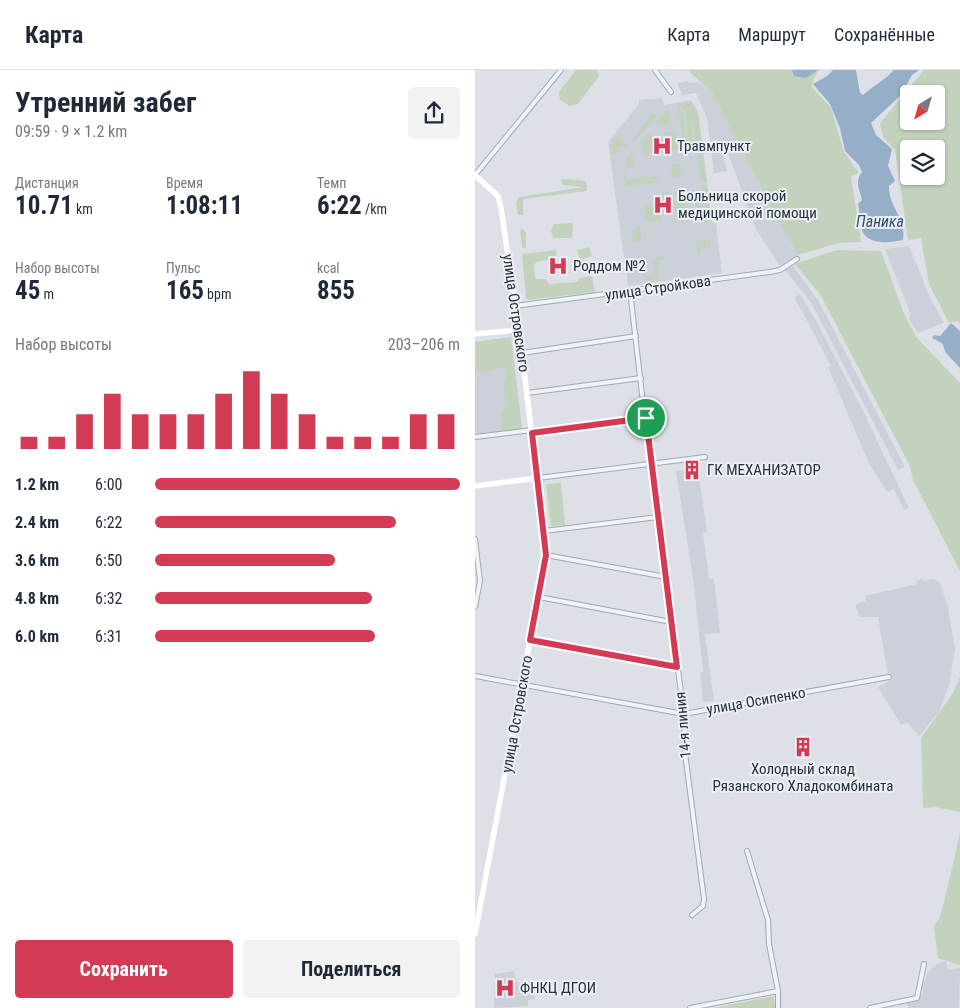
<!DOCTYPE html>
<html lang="ru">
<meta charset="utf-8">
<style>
:root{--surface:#fff;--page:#f2f2f3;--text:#1f2937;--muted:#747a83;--line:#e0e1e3;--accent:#d33b54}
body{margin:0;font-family:"Roboto Condensed",sans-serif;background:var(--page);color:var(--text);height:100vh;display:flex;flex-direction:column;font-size:19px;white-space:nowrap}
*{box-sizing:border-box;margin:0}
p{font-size:16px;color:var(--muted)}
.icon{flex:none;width:28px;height:28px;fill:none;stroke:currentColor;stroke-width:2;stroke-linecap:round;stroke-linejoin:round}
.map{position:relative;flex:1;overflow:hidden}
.panel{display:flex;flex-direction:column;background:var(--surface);width:475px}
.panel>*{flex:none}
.needle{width:32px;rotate:217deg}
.controls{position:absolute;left:425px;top:15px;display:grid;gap:10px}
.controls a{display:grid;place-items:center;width:45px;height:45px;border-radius:5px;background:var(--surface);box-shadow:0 1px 4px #0004;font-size:25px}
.pin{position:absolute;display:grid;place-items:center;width:42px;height:42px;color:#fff;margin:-21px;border:2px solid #fff;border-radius:50%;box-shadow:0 1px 5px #0007}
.round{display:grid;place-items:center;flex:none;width:52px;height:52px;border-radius:5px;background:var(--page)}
.overview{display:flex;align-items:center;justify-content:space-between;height:85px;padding:0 15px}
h1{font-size:28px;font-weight:700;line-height:38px}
.metrics{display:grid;grid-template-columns:repeat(3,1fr);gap:8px;height:85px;padding:5px 15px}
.metrics div{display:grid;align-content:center}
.metrics b{font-size:25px;font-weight:700}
.metrics small{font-size:14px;font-weight:400}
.metrics p{font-size:14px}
.chart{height:140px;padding:10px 15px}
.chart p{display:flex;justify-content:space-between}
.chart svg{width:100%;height:90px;margin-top:5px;stroke:var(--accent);stroke-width:6}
.action{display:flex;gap:10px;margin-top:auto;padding:10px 15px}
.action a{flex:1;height:58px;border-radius:5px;background:var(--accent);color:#fff;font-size:20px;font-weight:700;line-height:58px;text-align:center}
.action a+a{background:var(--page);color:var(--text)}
ul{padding:0 15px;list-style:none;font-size:16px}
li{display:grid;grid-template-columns:80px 60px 1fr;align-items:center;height:38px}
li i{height:12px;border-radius:6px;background:var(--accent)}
header{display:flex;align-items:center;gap:30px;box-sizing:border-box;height:70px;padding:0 25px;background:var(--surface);border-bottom:1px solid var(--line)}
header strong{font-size:24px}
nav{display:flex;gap:28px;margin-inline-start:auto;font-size:18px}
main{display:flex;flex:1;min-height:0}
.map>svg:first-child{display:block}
.built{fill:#cbd0d9}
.green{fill:#c3d2bd;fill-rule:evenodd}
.water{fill:#96afc9}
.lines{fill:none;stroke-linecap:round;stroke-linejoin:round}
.street-casing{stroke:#a2a8b1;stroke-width:6}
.street{stroke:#eff2f6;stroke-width:4}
.secondary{stroke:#fff;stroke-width:5.5}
.route-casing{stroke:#fff;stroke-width:10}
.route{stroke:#d33b54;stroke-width:6}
.labels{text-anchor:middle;stroke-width:4;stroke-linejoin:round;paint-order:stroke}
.poi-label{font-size:15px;fill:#262f3e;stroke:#ecf0f5;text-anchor:start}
.street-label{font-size:15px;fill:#262f3e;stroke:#ecf0f5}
.water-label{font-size:16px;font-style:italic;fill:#2e4e74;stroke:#ecf0f5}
</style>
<header>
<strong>Карта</strong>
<nav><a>Карта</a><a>Маршрут</a><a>Сохранённые</a></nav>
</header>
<main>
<section class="panel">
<div class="overview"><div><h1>Утренний забег</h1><p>09:59 · 9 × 1.2 km</p></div><a class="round"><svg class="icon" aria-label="share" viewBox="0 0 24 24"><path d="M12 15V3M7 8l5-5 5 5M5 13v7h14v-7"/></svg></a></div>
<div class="metrics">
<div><p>Дистанция</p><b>10.71<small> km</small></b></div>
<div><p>Время</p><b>1:08:11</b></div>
<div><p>Темп</p><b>6:22<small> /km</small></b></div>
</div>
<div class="metrics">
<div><p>Набор высоты</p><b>45<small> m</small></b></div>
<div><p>Пульс</p><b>165<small> bpm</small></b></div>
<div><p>kcal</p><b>855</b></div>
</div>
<div class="chart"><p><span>Набор высоты</span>203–206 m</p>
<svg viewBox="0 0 160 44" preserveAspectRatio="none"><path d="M5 44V38M15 44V38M25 44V27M35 44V17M45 44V27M55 44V27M65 44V27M75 44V17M85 44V6M95 44V17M105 44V27M115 44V38M125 44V38M135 44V38M145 44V27M155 44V27"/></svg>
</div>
<ul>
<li><b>1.2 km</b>6:00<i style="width:100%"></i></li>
<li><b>2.4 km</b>6:22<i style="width:79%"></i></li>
<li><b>3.6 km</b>6:50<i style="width:59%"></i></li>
<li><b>4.8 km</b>6:32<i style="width:71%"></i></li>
<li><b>6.0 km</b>6:31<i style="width:72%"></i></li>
</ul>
<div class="action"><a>Сохранить</a><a>Поделиться</a></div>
</section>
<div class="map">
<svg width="485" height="938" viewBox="0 0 485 938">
<rect width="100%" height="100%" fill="#dde1e7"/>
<g class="built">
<polygon points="213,11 214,13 224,12 237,23 302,149 323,185 305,196 281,159 251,78 247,80 252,101 239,103 232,48 221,23 207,25 204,17 203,13"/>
<polygon points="187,28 189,35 216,30 223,41 237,153 241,153 247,203 153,216 133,72 164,34 164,30"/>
<polygon points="434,176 455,228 469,253 443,263 433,248 436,245 410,179"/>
<polygon points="318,196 343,230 430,397 423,400 337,234 312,202 310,200"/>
<polygon points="325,224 340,249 389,343 434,438 429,440 419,419 412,422 393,391 353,297 356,296 320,228"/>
<polygon points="36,267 47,359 0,364 0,272"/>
<polygon points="223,398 232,462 228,463 234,509 239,509 245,563 230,564 239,631 228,632 225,603 228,602 219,515 201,401"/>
<polygon points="447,509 448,511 459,509 465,513 473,538 480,579 474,615 464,642 444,666 432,652 426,655 403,617 414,611 403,547 384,547 383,540 380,538 382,534 391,531 390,526 442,514 441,511"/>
<polygon points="471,891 473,900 484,898 485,899 484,938 433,938 432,933 448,924 447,915 451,910 451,904 460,895"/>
<polygon points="39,901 42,913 57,911 60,929 53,930 53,936 19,938 20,904"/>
</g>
<g class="green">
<polygon points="101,0 122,0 124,6 103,34 95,36 85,30 84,22"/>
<polygon points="213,0 344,0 338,10 337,17 356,38 369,82 384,103 376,106 386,172 364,173 323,185 302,149 237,23"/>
<path d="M449,0H485V255L483,251L474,253L454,214L446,168L433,170L420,80L408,67L405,53ZM434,24H461V51H434ZM434,79H461V106H434Z"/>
<polygon points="216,32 223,44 232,112 227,112 217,47 202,34"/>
<polygon points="202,37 208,41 212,73 208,70"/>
<polygon points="193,38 195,57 191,54 183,55 181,52"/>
<polygon points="210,43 216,47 220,80 214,75"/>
<polygon points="177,44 180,44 181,47 158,73 157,70"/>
<polygon points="197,62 201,65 204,80 192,82 189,63"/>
<polygon points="177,64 179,83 169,85 167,73 173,65"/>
<polygon points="142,65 154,76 152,80 150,76 141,78 142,83 137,84 136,73"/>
<polygon points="157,82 160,96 153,98 151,90"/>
<polygon points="148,94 152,110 182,106 183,112 150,116"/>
<polygon points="205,94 207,107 197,108 196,95"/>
<polygon points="89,109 111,111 112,121 48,129 48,145 43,145 41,133 44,127 109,117 88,115 86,110"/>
<polygon points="232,116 236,153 224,154 231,146 227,117"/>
<polygon points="210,130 212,146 201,148 200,132"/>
<polygon points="220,131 228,138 229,146 223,153"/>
<polygon points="184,135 187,149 171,152 169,137"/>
<polygon points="98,153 97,168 78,168 76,161 79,154"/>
<polygon points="165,157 167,169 165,172 159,173 157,162 160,158"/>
<polygon points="47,159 51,162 51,179 47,177 45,161"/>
<polygon points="236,170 236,177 226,178 226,184 223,185 221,171"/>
<polygon points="114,177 117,186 108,189 108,194 117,195 119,200 112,201 107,196 102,180"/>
<polygon points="81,180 82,188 61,192 59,196 60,209 71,209 74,214 102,212 105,208 117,206 120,222 53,230 51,228 47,184"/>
<polygon points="361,180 406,181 429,244 442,268 485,313 485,501 438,410 435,396 346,226 320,194"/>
<polygon points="181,187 189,187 190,189 183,191 184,209 169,211 168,201 160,202 172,189 174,191 169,195 171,205 180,204 178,190"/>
<polygon points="36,267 47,359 27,361 26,345 31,335 28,314 31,307 31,299 28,297 8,303 0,300 0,272"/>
<polygon points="86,413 90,455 76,456 71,414"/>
<polygon points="485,607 485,742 460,737 448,738 446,668 478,623"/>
<polygon points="485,762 485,895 463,888 459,856 465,847 473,816"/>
<polygon points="299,926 300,938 238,938"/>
</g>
<g class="water">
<polygon points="317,0 343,0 331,8 319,6"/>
<path d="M358,0H381L385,23L388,25C398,16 410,10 419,0H444L437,5L426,25L396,53L401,65L417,79L413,96L420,111L414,116C413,136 432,149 428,170C415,173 391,176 386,158C384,151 385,142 383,134L387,130C385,119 379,112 387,102L384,95L370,81L365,58L355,34L338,14L352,6Z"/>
<polygon points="476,253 485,261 485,298 471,283 467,273 457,268 459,265 465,266"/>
</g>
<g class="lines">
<defs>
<g id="street">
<polyline points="180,0 196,22"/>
<polyline points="0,105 86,0"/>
<polyline points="155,221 175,393 209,644 210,683 229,829 228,836 217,845"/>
<polyline points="40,236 295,202 305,200 322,189"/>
<polyline points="47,283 161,266"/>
<polyline points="52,323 166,308"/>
<polyline points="57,363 171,348"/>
<polyline points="0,367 57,360"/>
<polyline points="63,408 230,387"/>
<polyline points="69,461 183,447"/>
<polyline points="0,469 5,511 0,537"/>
<polyline points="71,485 191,507"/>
<polyline points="64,527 196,552"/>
<polyline points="55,570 202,597"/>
<polyline points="0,606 209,644 414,607"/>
<polyline points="272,781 293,850 294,874 303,921"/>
<polyline points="215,938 303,921 303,938"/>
<polyline points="395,938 442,928 449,894"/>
</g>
</defs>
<use href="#street" class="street-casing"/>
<use href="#street" class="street"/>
<g class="secondary">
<polyline points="0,105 23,126 26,138 47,283 71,485 0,864"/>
<polyline points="0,264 42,260"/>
<polyline points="0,416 63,408"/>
</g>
</g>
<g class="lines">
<defs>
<polygon id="route" points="171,348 202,597 55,570 71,485 57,363"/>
</defs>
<use href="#route" class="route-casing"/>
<use href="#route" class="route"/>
</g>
<defs>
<symbol id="hospital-bare" viewBox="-9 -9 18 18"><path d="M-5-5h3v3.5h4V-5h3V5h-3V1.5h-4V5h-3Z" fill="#d33b54" stroke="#ecf0f5" stroke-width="2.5" paint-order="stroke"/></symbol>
<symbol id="building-bare" viewBox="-9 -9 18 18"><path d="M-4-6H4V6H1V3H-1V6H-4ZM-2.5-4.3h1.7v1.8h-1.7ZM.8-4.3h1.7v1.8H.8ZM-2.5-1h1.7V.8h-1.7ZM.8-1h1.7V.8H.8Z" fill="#d33b54" stroke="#ecf0f5" stroke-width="2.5" paint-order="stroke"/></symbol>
</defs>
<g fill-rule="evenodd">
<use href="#hospital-bare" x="173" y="62" width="28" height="28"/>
<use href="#hospital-bare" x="174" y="121" width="28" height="28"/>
<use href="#hospital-bare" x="69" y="182" width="28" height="28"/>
<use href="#building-bare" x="203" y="386" width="28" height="28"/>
<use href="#building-bare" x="314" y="663" width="28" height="28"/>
<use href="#hospital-bare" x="16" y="904" width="28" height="28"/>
</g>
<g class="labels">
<g class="poi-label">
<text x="202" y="81">Травмпункт</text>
<text x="203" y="131">Больница скорой<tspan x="203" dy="17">медицинской помощи</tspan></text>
<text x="98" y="201">Роддом №2</text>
<text x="232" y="405">ГК МЕХАНИЗАТОР</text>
<text x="328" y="704" text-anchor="middle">Холодный склад<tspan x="328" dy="17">Рязанского Хладокомбината</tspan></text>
<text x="45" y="923">ФНКЦ ДГОИ</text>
</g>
<g class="street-label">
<text transform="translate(183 218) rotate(-8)" y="5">улица Стройкова</text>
<text transform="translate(41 243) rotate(82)" y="5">улица Островского</text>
<text transform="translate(281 631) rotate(-10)" y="5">улица Осипенко</text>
<text transform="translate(42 644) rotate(-80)" y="5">улица Островского</text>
<text transform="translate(208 655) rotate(-95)" y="5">14-я линия</text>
</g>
<g class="water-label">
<text x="405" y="157">Паника</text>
</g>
</g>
</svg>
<div class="controls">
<a><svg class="needle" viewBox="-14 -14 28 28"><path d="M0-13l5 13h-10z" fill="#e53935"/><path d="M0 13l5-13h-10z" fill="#747a83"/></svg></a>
<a><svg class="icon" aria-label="layers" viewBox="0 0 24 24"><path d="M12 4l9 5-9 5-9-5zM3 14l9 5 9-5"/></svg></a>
</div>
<div class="pin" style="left:171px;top:348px;background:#1e9e55"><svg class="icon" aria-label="arrive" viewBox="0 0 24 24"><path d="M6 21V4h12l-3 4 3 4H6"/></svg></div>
</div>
</main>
